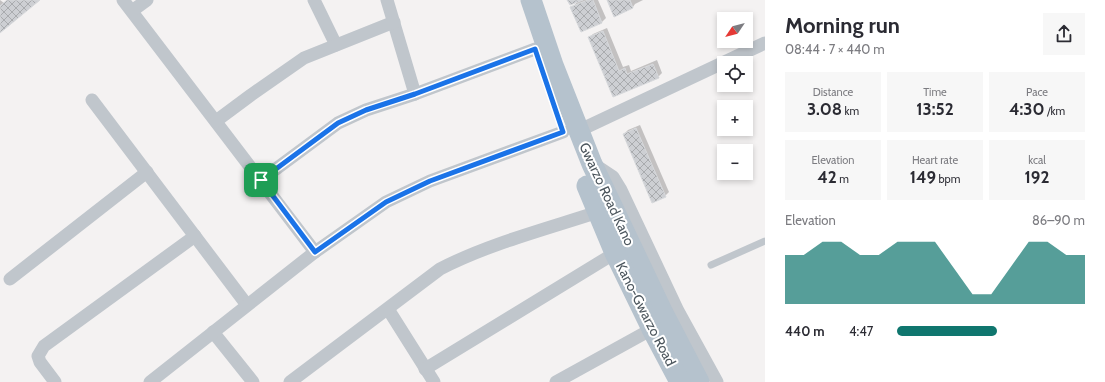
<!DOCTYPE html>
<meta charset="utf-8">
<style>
:root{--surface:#fff;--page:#f7f7f7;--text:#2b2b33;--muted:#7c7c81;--accent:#0f766e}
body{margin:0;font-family:Cabin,sans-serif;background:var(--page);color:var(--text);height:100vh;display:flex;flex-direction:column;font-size:15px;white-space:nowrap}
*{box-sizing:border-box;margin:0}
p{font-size:13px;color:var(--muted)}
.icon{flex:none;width:22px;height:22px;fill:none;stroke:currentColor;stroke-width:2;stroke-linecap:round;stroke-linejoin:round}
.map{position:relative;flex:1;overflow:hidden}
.sheet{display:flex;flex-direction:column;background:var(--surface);width:340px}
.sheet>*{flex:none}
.needle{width:26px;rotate:235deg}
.fabs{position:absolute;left:717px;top:12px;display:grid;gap:8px}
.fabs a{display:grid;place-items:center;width:36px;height:36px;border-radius:0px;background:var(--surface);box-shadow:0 2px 6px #0003;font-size:20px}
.pin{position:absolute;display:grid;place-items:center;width:34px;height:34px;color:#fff;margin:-17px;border-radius:8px;box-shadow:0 2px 6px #0006}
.round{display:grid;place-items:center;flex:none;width:42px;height:42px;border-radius:0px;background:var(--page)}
.head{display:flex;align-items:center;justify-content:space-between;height:68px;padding:0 20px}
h1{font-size:22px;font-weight:700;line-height:30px}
.stats{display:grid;grid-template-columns:repeat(3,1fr);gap:6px;height:68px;padding:4px 20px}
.stats div{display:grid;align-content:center;border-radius:0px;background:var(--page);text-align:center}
.stats b{font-size:17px;font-weight:700}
.stats small{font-size:11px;font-weight:400}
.stats p{font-size:11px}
.chart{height:112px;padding:8px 20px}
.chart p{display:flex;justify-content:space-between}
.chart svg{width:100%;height:72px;margin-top:4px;fill:var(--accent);opacity:.7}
ul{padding:0 20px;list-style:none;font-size:13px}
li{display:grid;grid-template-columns:64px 48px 1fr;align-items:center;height:30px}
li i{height:10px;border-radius:5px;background:var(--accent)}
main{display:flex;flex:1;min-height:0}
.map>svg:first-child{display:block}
.shadow{fill:#0003}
.building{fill:url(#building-cross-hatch);stroke:#d7d9dc}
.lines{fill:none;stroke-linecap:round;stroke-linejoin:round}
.service{stroke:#c0c6cc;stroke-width:7}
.minor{stroke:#c0c6cc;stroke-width:13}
.primary{stroke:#b5c2cd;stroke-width:21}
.route-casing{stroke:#fff;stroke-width:8}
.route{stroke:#1a73e8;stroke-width:5}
.labels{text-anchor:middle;stroke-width:4;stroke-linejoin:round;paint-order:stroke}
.street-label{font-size:14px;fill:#4c565d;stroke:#fff}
</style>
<main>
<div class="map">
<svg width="765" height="382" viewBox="0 0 765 382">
<defs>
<pattern id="building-cross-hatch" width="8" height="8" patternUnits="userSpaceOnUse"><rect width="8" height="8" fill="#cdcfd3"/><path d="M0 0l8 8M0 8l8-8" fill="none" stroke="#a9abae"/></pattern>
</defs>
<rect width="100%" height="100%" fill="#f4f2f2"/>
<g class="shadow">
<polygon points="0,0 4,3 7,0 39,0 0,32"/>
<polygon points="569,0 598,0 606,18 602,22 581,31 572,8 578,1"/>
<polygon points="608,0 643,0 635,4 633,7"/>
<polygon points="607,28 623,67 629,65 631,71 657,60 662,73 658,77 613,96 589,38 593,34"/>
<polygon points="640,125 669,192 665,196 624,134 628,130"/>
</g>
<g class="building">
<polygon points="7,0 40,0 0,33 0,6"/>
<polygon points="567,0 583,0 570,5"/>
<polygon points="588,0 593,0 602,23 581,32 570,7"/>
<polygon points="607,0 630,0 633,8 614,17"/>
<polygon points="603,31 619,71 625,68 627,74 653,64 659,78 613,97 588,37"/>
<polygon points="636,128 666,197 652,203 623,134"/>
</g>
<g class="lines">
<polyline class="service" points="711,265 765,241"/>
<g class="minor">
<polyline points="123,0 315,252"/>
<polyline points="314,0 336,45"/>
<polyline points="387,0 415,94"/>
<polyline points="132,11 147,0"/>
<polyline points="92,100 247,305"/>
<polyline points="216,121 251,95 304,58 394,22"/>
<polyline points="578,131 765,43"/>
<polyline points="595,165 613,177 621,190 678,311 717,382"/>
<polyline points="261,180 338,123 366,110 415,94 535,49"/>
<polyline points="10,279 147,172"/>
<polyline points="388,309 434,382"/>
<polyline points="213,332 253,382"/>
<polyline points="425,369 615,253"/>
<polyline points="55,382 40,362 38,356 44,346 195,236"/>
<polyline points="150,382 315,252 386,202 430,181 563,132"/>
<path d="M290,382L440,269C488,244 546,229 598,212"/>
<polyline points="556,382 652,329"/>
</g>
<g class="primary">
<polyline points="531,0 553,65 592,164 662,311 699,382"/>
<polyline points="587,186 615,253 652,329 680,382"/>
</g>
</g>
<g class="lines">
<defs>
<polygon id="route" points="535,49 563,132 430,181 386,202 315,252 261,180 338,123 366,110 415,94"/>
</defs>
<use href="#route" class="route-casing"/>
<use href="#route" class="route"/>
</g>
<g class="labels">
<g class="street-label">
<text transform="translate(607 194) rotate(65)" y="5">Gwarzo Road Kano</text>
<text transform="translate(646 314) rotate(63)" y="5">Kano-Gwarzo Road</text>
</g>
</g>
</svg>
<div class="fabs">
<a><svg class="needle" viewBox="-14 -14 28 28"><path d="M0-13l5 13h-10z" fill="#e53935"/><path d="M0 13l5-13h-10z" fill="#7c7c81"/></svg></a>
<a><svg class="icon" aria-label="locate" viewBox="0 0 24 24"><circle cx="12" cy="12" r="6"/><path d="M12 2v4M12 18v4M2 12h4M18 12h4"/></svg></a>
<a>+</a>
<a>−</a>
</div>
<div class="pin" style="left:261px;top:180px;background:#1e9e55"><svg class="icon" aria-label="arrive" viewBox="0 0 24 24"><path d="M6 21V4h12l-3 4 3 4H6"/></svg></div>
</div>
<section class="sheet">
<div class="head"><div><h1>Morning run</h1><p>08:44 · 7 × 440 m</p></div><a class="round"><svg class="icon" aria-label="share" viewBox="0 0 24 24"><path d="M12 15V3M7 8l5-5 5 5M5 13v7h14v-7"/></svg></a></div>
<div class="stats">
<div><p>Distance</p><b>3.08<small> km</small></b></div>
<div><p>Time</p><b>13:52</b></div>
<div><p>Pace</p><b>4:30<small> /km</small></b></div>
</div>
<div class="stats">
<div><p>Elevation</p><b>42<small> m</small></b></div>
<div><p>Heart rate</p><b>149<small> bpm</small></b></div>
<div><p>kcal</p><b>192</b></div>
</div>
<div class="chart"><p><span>Elevation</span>86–90 m</p>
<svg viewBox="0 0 160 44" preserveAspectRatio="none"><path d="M0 44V14L10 14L20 6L30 6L40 14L50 14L60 6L70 6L80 6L90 22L100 38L110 38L120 22L130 6L140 6L150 14L160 14V44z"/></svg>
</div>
<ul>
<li><b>440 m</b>4:47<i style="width:53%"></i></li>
</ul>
</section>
</main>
